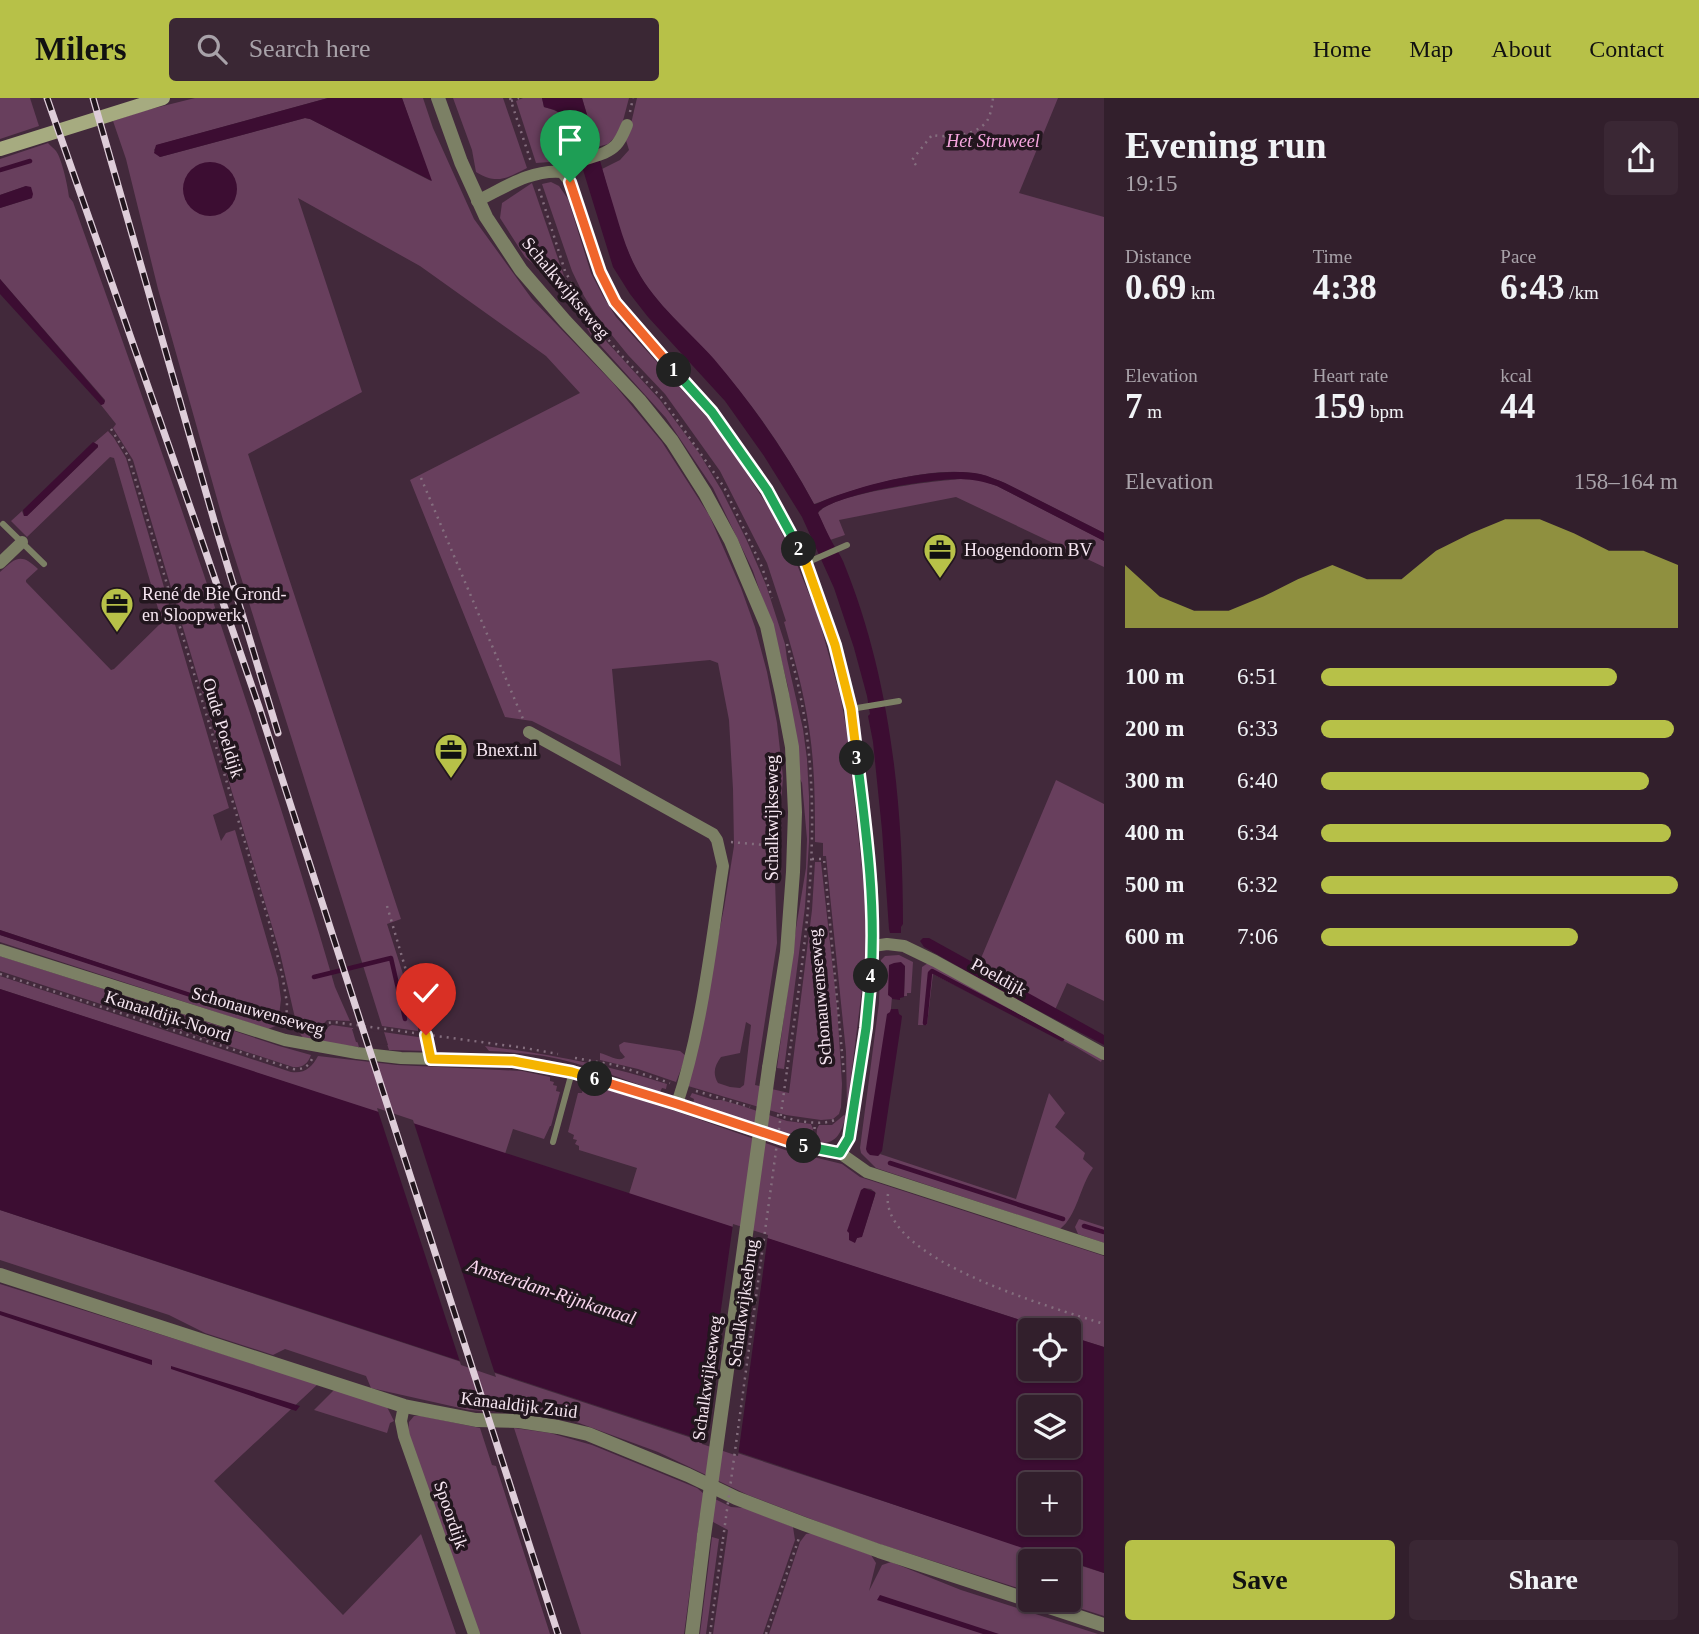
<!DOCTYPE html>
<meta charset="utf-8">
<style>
:root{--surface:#321f2c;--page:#3a2734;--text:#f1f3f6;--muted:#a8a2a9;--line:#4d3d48;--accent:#b7c148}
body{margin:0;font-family:Georgia,serif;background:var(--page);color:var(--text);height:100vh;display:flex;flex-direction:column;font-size:26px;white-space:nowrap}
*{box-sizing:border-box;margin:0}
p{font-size:23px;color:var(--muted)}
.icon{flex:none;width:38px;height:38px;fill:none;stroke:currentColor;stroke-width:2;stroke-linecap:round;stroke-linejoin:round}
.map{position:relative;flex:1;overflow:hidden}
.sheet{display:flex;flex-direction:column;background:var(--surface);width:595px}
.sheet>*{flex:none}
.tools{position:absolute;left:1018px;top:1220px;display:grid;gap:14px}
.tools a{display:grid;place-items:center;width:63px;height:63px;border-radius:7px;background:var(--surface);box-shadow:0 2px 5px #0004,0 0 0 2px var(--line);font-size:35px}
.pin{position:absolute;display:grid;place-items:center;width:60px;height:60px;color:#fff;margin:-72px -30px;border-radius:50% 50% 50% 0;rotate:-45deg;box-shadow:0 0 7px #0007}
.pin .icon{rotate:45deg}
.km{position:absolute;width:35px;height:35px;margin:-18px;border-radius:50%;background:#222;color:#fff;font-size:19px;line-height:35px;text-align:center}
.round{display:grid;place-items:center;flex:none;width:74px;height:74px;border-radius:7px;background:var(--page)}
.overview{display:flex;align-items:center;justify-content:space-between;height:119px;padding:0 21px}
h1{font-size:38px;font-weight:700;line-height:52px}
.metrics{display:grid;grid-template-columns:repeat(3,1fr);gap:10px;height:119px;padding:7px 21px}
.metrics div{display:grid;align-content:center}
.metrics b{font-size:35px;font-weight:700}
.metrics small{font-size:19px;font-weight:400}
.metrics p{font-size:19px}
.chart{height:196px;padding:14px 21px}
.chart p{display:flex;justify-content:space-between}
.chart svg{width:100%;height:126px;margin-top:7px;fill:var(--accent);opacity:.7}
.action{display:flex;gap:14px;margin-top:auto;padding:14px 21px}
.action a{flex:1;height:80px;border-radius:7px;background:var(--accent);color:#111;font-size:28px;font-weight:700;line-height:80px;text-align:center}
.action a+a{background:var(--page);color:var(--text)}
ul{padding:0 21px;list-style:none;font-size:23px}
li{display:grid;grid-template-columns:112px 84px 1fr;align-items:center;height:52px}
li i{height:18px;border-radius:9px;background:var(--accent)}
header{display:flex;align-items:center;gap:42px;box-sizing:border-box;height:98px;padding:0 35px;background:var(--accent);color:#111}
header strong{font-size:33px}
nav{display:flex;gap:38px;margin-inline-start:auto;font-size:24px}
.search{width:490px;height:63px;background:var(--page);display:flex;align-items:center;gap:18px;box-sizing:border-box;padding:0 24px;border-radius:7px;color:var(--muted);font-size:26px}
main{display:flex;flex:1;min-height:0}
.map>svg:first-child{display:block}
.green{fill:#683f5d;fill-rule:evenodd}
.water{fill:#3c0d32;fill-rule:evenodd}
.pier{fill:#42293b}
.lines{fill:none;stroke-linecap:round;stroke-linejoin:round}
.stream{stroke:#3c0d32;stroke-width:4.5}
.path{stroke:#846e7e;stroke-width:2.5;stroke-dasharray:2 5;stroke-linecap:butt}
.service{stroke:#7c8065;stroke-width:6}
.minor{stroke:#7c8065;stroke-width:12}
.tertiary{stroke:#7c8065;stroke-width:14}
.secondary{stroke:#a6ab80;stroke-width:14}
.rail-casing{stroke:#decdd9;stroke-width:7}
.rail{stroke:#22161e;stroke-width:4.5;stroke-dasharray:13;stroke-linecap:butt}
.path-bridge{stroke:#846e7e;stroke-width:2.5;stroke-dasharray:2 5;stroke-linecap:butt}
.tertiary-bridge{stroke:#7c8065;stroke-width:14}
.split-1-casing{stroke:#fff;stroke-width:14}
.split-2-casing{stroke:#fff;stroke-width:14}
.split-3-casing{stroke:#fff;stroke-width:14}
.split-4-casing{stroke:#fff;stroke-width:14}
.split-5-casing{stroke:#fff;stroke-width:14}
.split-6-casing{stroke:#fff;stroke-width:14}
.split-7-casing{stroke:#fff;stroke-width:14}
.split-1{stroke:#f0652b;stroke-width:9}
.split-2{stroke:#22a559;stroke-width:9}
.split-3{stroke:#f5b400;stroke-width:9}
.split-4{stroke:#22a559;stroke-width:9}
.split-5{stroke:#22a559;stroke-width:9}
.split-6{stroke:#f0652b;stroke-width:9}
.split-7{stroke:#f5b400;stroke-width:9}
.labels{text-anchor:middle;stroke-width:7;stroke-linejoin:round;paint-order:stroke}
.park-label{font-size:18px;font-style:italic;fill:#f7a7e0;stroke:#22161e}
.street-label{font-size:18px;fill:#f6e6f1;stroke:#22161e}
.poi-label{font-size:18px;fill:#f6e6f1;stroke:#22161e;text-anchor:start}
.water-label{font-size:19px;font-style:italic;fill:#f9d7ee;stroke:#22161e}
</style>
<header>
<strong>Milers</strong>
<div class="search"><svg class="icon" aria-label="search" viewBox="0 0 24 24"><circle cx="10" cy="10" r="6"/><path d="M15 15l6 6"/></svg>Search here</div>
<nav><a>Home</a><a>Map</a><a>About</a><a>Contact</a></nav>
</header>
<main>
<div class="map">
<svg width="1104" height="1536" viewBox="0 0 1104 1536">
<rect width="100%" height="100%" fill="#42293b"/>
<g class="green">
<polygon points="0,0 30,0 39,28 0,41"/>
<path d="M195,0H328L157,47L154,52L160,59L305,20L310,21L431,83L402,0H423L433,30L474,121L532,201L613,285L662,344L709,417L741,490L755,529L767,574L777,625L783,679L775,782L777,845L755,987L789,995L812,812L815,764H821L837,908L842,986L841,1009L839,1016L833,1021L821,1022L786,1017L688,988L724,810L734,748L733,691L729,622L718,565L710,562L612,571L621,668L532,623L505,619L410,382L580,295L546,258L420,168L298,100L362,294L248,356L401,821L387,826L418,923V933L382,928L223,422L158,191L126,61L113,23L143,13ZM746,924L751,927L744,987L740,990L730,989L718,985C712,975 715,967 721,959L740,955Z"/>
<path d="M453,0H503L527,70C507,80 497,87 476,74L472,52Z"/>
<path d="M523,0H542L544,9C573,16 571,31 579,56L564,63L536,65L516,3Z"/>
<polygon points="582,0 629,0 620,34 608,46 597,49"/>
<path d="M637,0H1058L1019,95L1104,119V435L1005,385C997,382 988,378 979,376C936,368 881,384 839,397C830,399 822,404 814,406C786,354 752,305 713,261C688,232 655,206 637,172C620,141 612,104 602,71L620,62L629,52L625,39L630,30Z"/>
<path d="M48,45C50,48 54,50 56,53C62,61 68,89 69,99L73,104C166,364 258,624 335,889L350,923L327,922L317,933L313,943L304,941L298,933L280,855L133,362L113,330L116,326L101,307H102L105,302L0,181V110L32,100L26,88L0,97V61Z"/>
<path d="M551,84L559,88L568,101L591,175L603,198L616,219L713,326L738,362L771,413L796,464L818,518L841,601L847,635L865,798L868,843L847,1011L846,954L826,758H823V745L815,744C815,706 815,668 809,630C804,594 794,559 784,524L786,523L767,465L720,373L665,296L628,257L598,220L584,198L572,173L542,86Z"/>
<polygon points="532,85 565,181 576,202 596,232 660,302 699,355 722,393 747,443 766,487 785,546 787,561 803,631 807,661 809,698 809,744 805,809 784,971 777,970 796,830 806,770 807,741 802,685 800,681 788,589 776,541 753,473 713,390 666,320 591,237 579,217 545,176 525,159 500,120 502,105"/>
<path d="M108,333L114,340L126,360L229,710L213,717L221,743L226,735L235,732L278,880L281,901L278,927L268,931L0,844V837L207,903V901L0,832V474C15,460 21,454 38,471L26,482V484L111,572L114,571L162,524L114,360L110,359L27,439L11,423L22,413L24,418H27L98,349V347L94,345Z"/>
<path d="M961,381L980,382L997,388L1104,443V469L956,399L839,422L845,437L830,442L818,415C833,395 933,383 961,381Z"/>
<polygon points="1056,682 1104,706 1104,903 1067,885 1054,914 980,872 979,865"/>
<path d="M899,857L913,864L911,895H907V898H904L905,868L892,899L878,1058L880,1056L1016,1101L1049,995L1065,1015L1055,1029L1085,1055L1083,1061L1093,1070C1080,1088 1077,1118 1060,1131L876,1070L861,1055L860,1050L879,905L880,869L881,862L885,858Z"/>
<path d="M0,858L195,920L279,948L311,957C308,966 302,970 293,969L0,873Z"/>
<polygon points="928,865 1103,959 1101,964 1074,948 933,876 927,927 918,927 922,869"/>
<path d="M0,878L291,974C305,976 312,969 318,958L397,967L522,973L550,979V983L554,984L553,987L557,988L556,993L560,994L551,1028H550L544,1041L513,1031L505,1056L0,891Z"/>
<path d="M332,927L353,930L359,949L320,944C321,938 325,929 332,927Z"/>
<polygon points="383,934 425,940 427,953 389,952"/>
<path d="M624,944L680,953L686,958L676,984L638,971L600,962V955C608,957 615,962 622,961L625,959L620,953L619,947Z"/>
<path d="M485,948C547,956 608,967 667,986L666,991L662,990L660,994C622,981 584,965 544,958C525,955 507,954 489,953Z"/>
<path d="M590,986L681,1015L785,1052L842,1066L860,1079L1104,1158V1249L1069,1238V1232H1051L629,1096L637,1070L579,1052V1048L575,1046L577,1042L573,1041L574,1037L568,1034L578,995H582L583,991L588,992ZM864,1090L871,1091L876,1095L875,1097L862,1138L857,1140L855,1144L849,1135Z"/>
<polygon points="692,995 714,1002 721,1002 739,1007 787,1023 811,1026 813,1031 812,1044 693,1005 694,1001 690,999"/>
<path d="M844,1017L846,1018C841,1035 837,1047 816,1045L817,1031L819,1027H832Z"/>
<polygon points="0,1112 1065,1463 1031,1463 1031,1494 873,1444 824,1426 748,1397 658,1354 568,1321 529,1314 510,1315 469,1312 371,1290 366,1278 285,1251 273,1257 205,1235 169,1217 0,1162"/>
<polygon points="1079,1121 1104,1129 1104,1145 1078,1136 1075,1129"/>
<polygon points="0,1186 318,1286 214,1383 343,1517 421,1436 456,1536 0,1536"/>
<polygon points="335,1291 386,1307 394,1323 390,1325 387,1335 314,1312"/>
<polygon points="414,1318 422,1318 480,1330 492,1367 496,1368 550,1536 479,1536 408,1334 409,1324"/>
<polygon points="514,1330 550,1335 592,1347 697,1390 703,1395 731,1409 745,1410 793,1429 795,1442 763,1536 713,1536 728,1432 700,1417 684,1536 581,1536"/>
<polygon points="812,1435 871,1457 876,1465 869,1493 882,1467 891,1464 961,1492 1098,1536 769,1536 800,1444 806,1436"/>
<polygon points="712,1439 719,1441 706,1536 700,1536"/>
<polygon points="1069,1464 1104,1475 1104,1518 1054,1502 1069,1502"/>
</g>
<g class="water">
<polygon points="328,0 402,0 432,83 310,21 305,20 160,59 154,55 156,47"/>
<path d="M542,0H582C593,37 603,75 615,113C621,133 627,154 637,172C656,207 688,232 714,261C752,306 786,354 814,406H816C859,387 934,368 980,376C989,378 997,382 1005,385L1104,435V443L997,388C985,384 973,381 960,381C930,381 841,395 819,413L818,415C823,425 827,435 832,444C835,450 840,456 843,463C890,577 903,704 903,826L901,829V835H890L889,831L882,732L873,644L868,618L870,616L867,598L854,550L834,490L802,419L764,358L725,303L648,219L630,196L613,169L567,20L555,12L544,9Z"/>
<circle cx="210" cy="91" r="27"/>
<polygon points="26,88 31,89 33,96 32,100 0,110 0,97"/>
<polygon points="0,181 105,303 104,306 101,307 0,196"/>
<polygon points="93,344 98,347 98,349 27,418 24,418 23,412"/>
<polygon points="0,832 200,898 207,901 207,902 205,904 0,837"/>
<polygon points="923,840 929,840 1104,937 1104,947 1005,895 924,849 920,843"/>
<polygon points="901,864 905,868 904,899 900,900 900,902 892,901 892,900 888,897 889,867 894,865"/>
<path d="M0,891L1051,1232H1031V1270H1069V1238L1104,1249V1475L1069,1463L1052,1460L744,1356L0,1112ZM1031,1309H1069V1348H1031ZM1031,1386H1069V1424H1031Z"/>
<polygon points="891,911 898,911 899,916 902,918 901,926 882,1053 878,1058 870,1057 867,1054 866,1051 887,916 890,914"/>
<polygon points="864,1090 875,1094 875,1097 862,1139 857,1140 855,1145 849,1142 849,1135 847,1133 861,1092"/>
<polygon points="0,1213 152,1262 152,1267 0,1217"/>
<polygon points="171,1268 300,1308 296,1313 171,1271"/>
<polygon points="880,1497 999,1536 983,1536 877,1502"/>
</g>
<g class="pier">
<polygon points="352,931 384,934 388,947 356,944"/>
<polygon points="377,1010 413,1022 496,1279 461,1267"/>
<polygon points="733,1126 768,1137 738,1358 702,1346"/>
</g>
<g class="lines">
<g class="stream">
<polyline points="0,72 30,63"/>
<polyline points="314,879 391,860 405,921"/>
<polyline points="925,925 930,875 932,873 1062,941"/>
<polyline points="890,1065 1063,1121"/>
<polyline points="1084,1128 1104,1134"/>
</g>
<g class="path">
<polyline points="510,0 531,64"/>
<polyline points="511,3 519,0"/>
<polyline points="630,14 633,0"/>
<path d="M916,67L912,62L932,37C949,40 976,38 987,23C991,16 992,8 993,0"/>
<polyline points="539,91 565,173 590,219 620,256 661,299 724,389 762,469 772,500"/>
<polyline points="111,331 128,358 131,367 269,824 282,876 287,905 286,928"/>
<polyline points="421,380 523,621"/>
<path d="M787,546C831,685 808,832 787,972"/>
<polyline points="731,744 775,748"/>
<polyline points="812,761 824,761 844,976"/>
<polyline points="387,808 428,947"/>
<path d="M0,876L293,971C302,972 308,969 312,961"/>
<polyline points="320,935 327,925 334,924 525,950 558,956"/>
<polyline points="575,960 615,967 670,985"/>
<polyline points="696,993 750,1009"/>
<path d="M777,1017C792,1022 824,1030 838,1020"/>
<polyline points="814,1038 815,1024"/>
<path d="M888,1096C879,1162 1055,1210 1104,1226"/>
<polyline points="710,1536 723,1441"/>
<polyline points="766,1536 799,1440"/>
</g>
<g class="service">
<polyline points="3,426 44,466"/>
<polyline points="806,465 847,447"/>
<polyline points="851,611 899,603"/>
<polyline points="553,1044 572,974"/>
</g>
<g class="minor">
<path d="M562,74C577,58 603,61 616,47C621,42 624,34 627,27"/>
<path d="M477,103C504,90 531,71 562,74L570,84L600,174L615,204L712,314L767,392L806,465L835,547L851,611L872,791L873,848L870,890L866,930L849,1040L840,1055"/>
<polyline points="0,465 22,444"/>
<path d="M529,634L713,736L717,742L723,768C711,846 702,931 677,1006"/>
<polyline points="873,848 887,846 904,848 935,863 1104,956"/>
<polyline points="0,852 285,942 357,955 401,960 513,963 572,974 677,1006 813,1051 840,1055 867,1074 1104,1151"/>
<polyline points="404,1308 401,1323 404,1338 474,1536"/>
</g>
<g class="tertiary">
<polyline points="438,0 461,64 486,119 521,172 565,223 639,302 672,343 705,395 731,443 767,528 782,596 792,649 795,714 793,774 787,854 769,970"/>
<polyline points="0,1177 404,1308 476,1322 519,1323 558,1329 588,1336 688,1377 736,1400 804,1426 879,1453 1104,1527"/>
<polyline points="692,1536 704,1438"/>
</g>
<polyline class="secondary" points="0,51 163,0"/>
<defs>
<g id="rail">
<polyline points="47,0 195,423 259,609 558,1536"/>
<polyline points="93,0 217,433 278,635"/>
</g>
</defs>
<use href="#rail" class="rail-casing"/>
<use href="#rail" class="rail"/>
<polyline class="path-bridge" points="723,1441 787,972"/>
<polyline class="tertiary-bridge" points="704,1438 769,970"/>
</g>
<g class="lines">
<defs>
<polyline id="split-1" points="570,84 600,174 615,204 674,272"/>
<polyline id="split-2" points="674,272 712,314 767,392 799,451"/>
<polyline id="split-3" points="799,451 806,465 835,547 851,611 857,660"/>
<path id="split-4" d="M857,660C866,733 876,805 871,878"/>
<polyline id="split-5" points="804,1048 840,1055 849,1040 866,930 871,878"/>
<polyline id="split-6" points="595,981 677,1006 804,1048"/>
<polyline id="split-7" points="426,937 431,961 513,963 572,974 595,981"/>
</defs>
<use href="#split-1" class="split-1-casing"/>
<use href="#split-2" class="split-2-casing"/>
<use href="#split-3" class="split-3-casing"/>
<use href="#split-4" class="split-4-casing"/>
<use href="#split-5" class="split-5-casing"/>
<use href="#split-6" class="split-6-casing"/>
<use href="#split-7" class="split-7-casing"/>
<use href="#split-1" class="split-1"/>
<use href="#split-2" class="split-2"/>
<use href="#split-3" class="split-3"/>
<use href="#split-4" class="split-4"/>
<use href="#split-5" class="split-5"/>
<use href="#split-6" class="split-6"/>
<use href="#split-7" class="split-7"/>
</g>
<defs>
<symbol id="office-pin" viewBox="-11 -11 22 30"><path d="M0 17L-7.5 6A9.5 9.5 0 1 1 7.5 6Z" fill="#b7c148" stroke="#22161e"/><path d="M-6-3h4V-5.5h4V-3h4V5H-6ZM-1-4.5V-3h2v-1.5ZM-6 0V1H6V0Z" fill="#111"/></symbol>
</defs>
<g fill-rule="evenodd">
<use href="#office-pin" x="921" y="433" width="38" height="52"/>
<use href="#office-pin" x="98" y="487" width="38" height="52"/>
<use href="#office-pin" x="432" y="633" width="38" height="52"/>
</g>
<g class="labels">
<g class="park-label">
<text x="993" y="49">Het Struweel</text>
</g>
<g class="street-label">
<text transform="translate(566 190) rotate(50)" y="6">Schalkwijkseweg</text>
<text transform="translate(223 630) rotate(73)" y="6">Oude Poeldijk</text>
<text transform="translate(772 720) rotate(-90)" y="6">Schalkwijkseweg</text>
<text transform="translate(999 879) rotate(29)" y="6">Poeldijk</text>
<text transform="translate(820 899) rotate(-95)" y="6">Schonauwenseweg</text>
<text transform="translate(258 913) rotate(16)" y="6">Schonauwenseweg</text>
<text transform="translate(168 918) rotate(18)" y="6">Kanaaldijk-Noord</text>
<text transform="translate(743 1205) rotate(-82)" y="6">Schalkwijksebrug</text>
<text transform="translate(707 1280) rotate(-82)" y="6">Schalkwijkseweg</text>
<text transform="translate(519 1307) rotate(7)" y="6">Kanaaldijk Zuid</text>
<text transform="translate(451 1417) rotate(71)" y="6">Spoordijk</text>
</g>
<g class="poi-label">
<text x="964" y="458">Hoogendoorn BV</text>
<text x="142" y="502">René de Bie Grond-<tspan x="142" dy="21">en Sloopwerk</tspan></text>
<text x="476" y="658">Bnext.nl</text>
</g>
<g class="water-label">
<text transform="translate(552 1193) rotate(18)" y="7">Amsterdam-Rijnkanaal</text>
</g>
</g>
</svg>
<div class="tools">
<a><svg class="icon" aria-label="locate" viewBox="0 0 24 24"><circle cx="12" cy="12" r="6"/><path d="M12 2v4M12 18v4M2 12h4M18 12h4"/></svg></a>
<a><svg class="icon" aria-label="layers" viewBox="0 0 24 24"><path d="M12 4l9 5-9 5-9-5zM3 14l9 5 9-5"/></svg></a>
<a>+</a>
<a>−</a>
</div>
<div class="pin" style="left:570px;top:84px;background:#1e9e55"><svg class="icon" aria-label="arrive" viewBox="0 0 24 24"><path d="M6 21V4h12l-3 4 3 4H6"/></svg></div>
<div class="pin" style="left:426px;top:937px;background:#d93025"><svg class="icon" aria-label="check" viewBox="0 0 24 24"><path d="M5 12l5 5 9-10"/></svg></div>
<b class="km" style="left:674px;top:272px">1</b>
<b class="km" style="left:799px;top:451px">2</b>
<b class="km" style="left:857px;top:660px">3</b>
<b class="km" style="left:871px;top:878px">4</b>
<b class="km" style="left:804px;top:1048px">5</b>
<b class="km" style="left:595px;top:981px">6</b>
</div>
<section class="sheet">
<div class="overview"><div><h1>Evening run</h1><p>19:15</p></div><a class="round"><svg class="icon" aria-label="share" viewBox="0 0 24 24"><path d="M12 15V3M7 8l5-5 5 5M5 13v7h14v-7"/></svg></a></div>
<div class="metrics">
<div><p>Distance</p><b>0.69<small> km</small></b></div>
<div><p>Time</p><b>4:38</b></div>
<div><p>Pace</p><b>6:43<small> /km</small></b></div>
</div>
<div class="metrics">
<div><p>Elevation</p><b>7<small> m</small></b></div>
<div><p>Heart rate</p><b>159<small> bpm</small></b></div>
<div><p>kcal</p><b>44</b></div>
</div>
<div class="chart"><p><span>Elevation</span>158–164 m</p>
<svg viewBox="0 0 160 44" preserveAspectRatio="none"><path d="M0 44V22L10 33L20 38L30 38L40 33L50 27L60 22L70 27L80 27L90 17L100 11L110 6L120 6L130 11L140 17L150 17L160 22V44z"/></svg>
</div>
<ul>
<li><b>100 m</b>6:51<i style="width:83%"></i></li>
<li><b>200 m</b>6:33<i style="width:99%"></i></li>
<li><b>300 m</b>6:40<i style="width:92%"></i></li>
<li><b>400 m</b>6:34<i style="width:98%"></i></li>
<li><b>500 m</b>6:32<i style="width:100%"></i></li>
<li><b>600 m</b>7:06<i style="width:72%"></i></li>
</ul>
<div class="action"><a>Save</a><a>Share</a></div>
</section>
</main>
